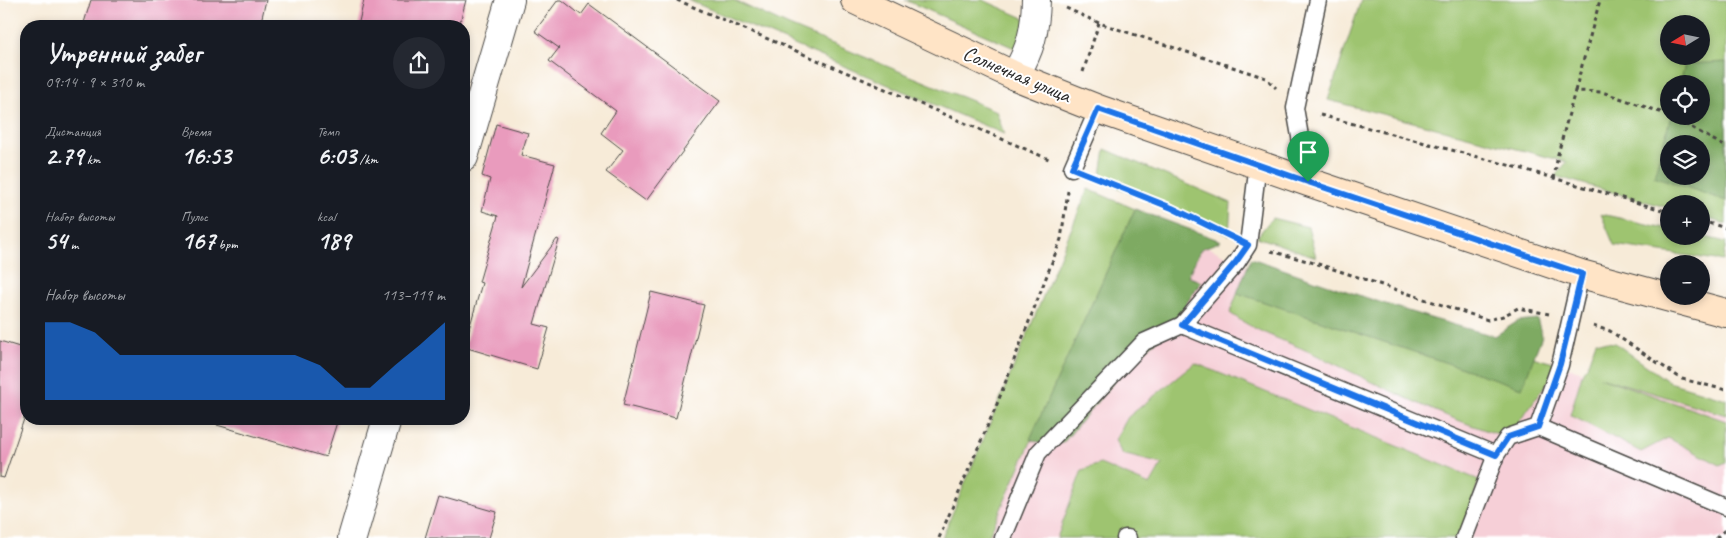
<!DOCTYPE html>
<html lang="ru">
<meta charset="utf-8">
<style>
:root{--surface:#171b24;--page:#242831;--text:#f1f3f6;--muted:#9ea1a6;--accent:#1a73e8}
body{margin:0;font-family:Caveat,sans-serif;background:var(--page);color:var(--text);height:100vh;display:flex;flex-direction:column;font-size:19px;white-space:nowrap}
*{box-sizing:border-box;margin:0}
p{font-size:16px;color:var(--muted)}
.icon{flex:none;width:28px;height:28px;fill:none;stroke:currentColor;stroke-width:2;stroke-linecap:round;stroke-linejoin:round}
.map{position:relative;flex:1;overflow:hidden}
.sheet{position:absolute;left:20px;top:20px;width:450px;height:405px;display:flex;flex-direction:column;background:var(--surface);border-radius:20px;box-shadow:0 2px 8px #0003}
.sheet>*{flex:none}
.needle{width:32px;rotate:260deg}
.controls{position:absolute;left:1660px;top:15px;display:grid;gap:10px}
.controls a{display:grid;place-items:center;width:50px;height:50px;border-radius:50%;background:var(--surface);box-shadow:0 2px 8px #0003;font-size:25px}
.pin{position:absolute;display:grid;place-items:center;width:42px;height:42px;color:#fff;margin:-51px -21px;border-radius:50% 50% 50% 0;rotate:-45deg;box-shadow:0 0 5px #0007}
.pin .icon{rotate:45deg}
.round{display:grid;place-items:center;flex:none;width:52px;height:52px;border-radius:26px;background:var(--page)}
.summary{display:flex;align-items:center;justify-content:space-between;height:85px;padding:0 25px}
h1{font-size:28px;font-weight:700;line-height:38px}
.figures{display:grid;grid-template-columns:repeat(3,1fr);gap:8px;height:85px;padding:5px 25px}
.figures div{display:grid;align-content:center}
.figures b{font-size:25px;font-weight:700}
.figures small{font-size:14px;font-weight:400}
.figures p{font-size:14px}
.chart{height:140px;padding:10px 25px}
.chart p{display:flex;justify-content:space-between}
.chart svg{width:100%;height:90px;margin-top:5px;fill:var(--accent);opacity:.7}
.map>svg:first-child{display:block}
.built{fill:#f6cfd7}
.green{fill:#9ec46f;stroke:#64784d;fill-rule:evenodd}
.forest{fill:#7eaa62;stroke:#546a46;fill-rule:evenodd}
.building{fill:#e99bbd}
.lines{fill:none;stroke-linecap:round;stroke-linejoin:round}
.lane-casing{stroke:#4a4845;stroke-width:19}
.street-casing{stroke:#4a4845;stroke-width:30}
.secondary-casing{stroke:#4a4845;stroke-width:30}
.path{stroke:#4a4845;stroke-width:3;stroke-dasharray:4 4;stroke-linecap:butt}
.lane{stroke:#fff;stroke-width:16}
.street{stroke:#fff;stroke-width:28}
.secondary{stroke:#ffe4c6;stroke-width:28}
.route-casing{stroke:#fff;stroke-width:10}
.route{stroke:#1a73e8;stroke-width:6}
.labels{text-anchor:middle;stroke-width:4;stroke-linejoin:round;paint-order:stroke}
.street-label{font-size:21px;fill:#2b2b2b;stroke:#fff}
</style>
<div class="map">
<svg width="1726" height="538" viewBox="0 0 1726 538">
<rect width="100%" height="100%" fill="#fff"/>
<filter id="ink" filterUnits="userSpaceOnUse"><feTurbulence type="fractalNoise" baseFrequency=".02" numOctaves="2"/><feDisplacementMap in="SourceGraphic" scale="10" xChannelSelector="R" yChannelSelector="G"/><feConvolveMatrix kernelMatrix="1 2 1 2 8 2 1 2 1" color-interpolation-filters="sRGB"/></filter>
<filter id="wash" filterUnits="userSpaceOnUse"><feTurbulence type="fractalNoise" baseFrequency=".0096" numOctaves="4" result="noise"/><feDisplacementMap in="SourceGraphic" scale="20" xChannelSelector="R" yChannelSelector="G"/><feGaussianBlur stdDeviation="1.12" result="paint"/><feColorMatrix in="noise" values="0 0 0 0 0 0 0 0 0 0 0 0 0 0 0 0 0 1.4 0 .05"/><feComposite in="paint" operator="in"/></filter>
<g filter="url(#wash)">
<rect width="100%" height="100%" fill="#f7ebd8"/>
<polygon class="built" points="1135,209 1237,262 1470,338 1726,415 1726,538 988,538 1030,439"/>
<g class="green">
<polygon points="688,0 733,0 789,26 996,111 1004,134"/>
<polygon points="905,0 983,0 1035,23 1028,54"/>
<path d="M1361,0H1726V224L1701,217V204H1669V208L1555,176L1567,162L1328,100ZM1669,24H1701V56H1669ZM1669,84H1701V116H1669ZM1669,144H1701V176H1669Z"/>
<polygon points="1105,149 1231,203 1229,235 1172,208 1100,181"/>
<polygon points="1088,189 1135,209 988,538 942,538"/>
<polygon points="1601,214 1669,229 1669,236 1701,236 1726,242 1723,261 1614,245"/>
<polygon points="1272,218 1308,227 1316,257 1257,237"/>
<path d="M1245,273L1560,365L1508,437C1440,418 1376,383 1312,353C1284,340 1255,332 1230,313Z"/>
<polygon points="1596,341 1615,343 1669,382 1726,399 1726,415 1600,377 1726,421 1726,462 1720,465 1668,438 1641,452 1570,415 1583,371 1587,366"/>
<polygon points="1195,363 1479,480 1461,538 1057,538 1082,470 1100,464 1150,485 1162,464 1122,454 1115,440 1128,417"/>
</g>
<g class="forest">
<path d="M1726,62V201L1654,176L1671,116H1701V84H1680L1685,64ZM1669,144H1701V176H1669Z"/>
<polygon points="1135,209 1221,241 1201,249 1188,276 1201,282 1168,331 1128,365 1063,443 1044,444 1030,439"/>
<path d="M1251,258C1332,286 1412,315 1495,336L1518,321L1537,319L1542,336L1522,388L1237,293Z"/>
</g>
<g id="blocks">
<g class="building">
<polygon points="91,0 266,0 260,26 83,26"/>
<polygon points="364,0 466,0 459,26 358,26"/>
<polygon points="558,0 562,0 581,15 589,4 720,101 646,201 606,172 623,150 601,133 616,111 549,61 559,48 535,31"/>
<polygon points="496,124 528,133 521,155 555,164 521,287 557,239 559,240 534,324 549,328 537,369 464,347 482,283 479,282 498,216 482,211 490,179 482,176"/>
<polygon points="651,292 704,305 676,418 623,405"/>
<polygon points="0,341 26,349 26,413 4,478 0,477"/>
<polygon points="218,419 338,419 326,457 217,425"/>
<polygon points="438,495 497,512 489,538 425,538"/>
</g>
</g>
</g>
<g filter="url(#ink)">
<use href="#blocks" fill-opacity="0" stroke="#4a4845" stroke-width="1"/>
<g class="lines">
<defs>
<g id="lane">
<polyline points="1072,168 1098,109"/>
<polyline points="1308,182 1295,108 1318,0"/>
<polyline points="1182,325 1237,262 1248,245 1258,164"/>
<polyline points="1538,427 1726,507"/>
<polyline points="1003,538 1038,453 1144,342 1182,325 1496,455"/>
<polyline points="1125,538 1128,538"/>
<polyline points="1464,538 1496,455 1508,437 1538,427 1560,365 1581,274"/>
</g>
<g id="street">
<path d="M1015,76C1031,48 1035,32 1036,0"/>
<polyline points="464,157 510,0"/>
<polyline points="352,538 387,419"/>
</g>
<polyline id="secondary" points="855,0 1015,76 1098,109 1308,182 1581,274 1726,313"/>
</defs>
<use href="#lane" class="lane-casing"/>
<use href="#street" class="street-casing"/>
<use href="#secondary" class="secondary-casing"/>
<g class="path">
<polyline points="677,0 1051,160"/>
<polyline points="1066,8 1099,23 1266,78 1276,88"/>
<polyline points="1083,72 1099,23"/>
<polyline points="1575,91 1600,0"/>
<polyline points="1320,115 1523,169 1669,212"/>
<polyline points="1671,116 1726,147"/>
<polyline points="1094,178 1172,208 1226,234"/>
<polyline points="1554,179 1558,154 1575,91 1602,92 1669,115"/>
<polyline points="1701,221 1726,228"/>
<polyline points="1271,251 1318,264 1488,320 1503,316 1518,308 1549,314"/>
<polyline points="1593,326 1610,331 1682,379 1726,390"/>
<polyline points="939,538 997,404 1061,239 1068,191"/>
<polyline points="1716,538 1725,530"/>
</g>
<use href="#lane" class="lane"/>
<use href="#street" class="street"/>
<use href="#secondary" class="secondary"/>
</g>
</g>
<g class="lines" filter="url(#ink)">
<defs>
<polygon id="route" points="1098,109 1308,182 1582,274 1560,364 1538,427 1508,437 1496,455 1182,325 1236,262 1248,245 1172,208 1072,168"/>
</defs>
<use href="#route" class="route-casing"/>
<use href="#route" class="route"/>
</g>
<g class="labels">
<g class="street-label">
<text transform="translate(1017 74) rotate(23)" y="7">Солнечная улица</text>
</g>
</g>
</svg>
<div class="controls">
<a><svg class="needle" viewBox="-14 -14 28 28"><path d="M0-13l5 13h-10z" fill="#e53935"/><path d="M0 13l5-13h-10z" fill="#9ea1a6"/></svg></a>
<a><svg class="icon" aria-label="locate" viewBox="0 0 24 24"><circle cx="12" cy="12" r="6"/><path d="M12 2v4M12 18v4M2 12h4M18 12h4"/></svg></a>
<a><svg class="icon" aria-label="layers" viewBox="0 0 24 24"><path d="M12 4l9 5-9 5-9-5zM3 14l9 5 9-5"/></svg></a>
<a>+</a>
<a>−</a>
</div>
<div class="pin" style="left:1308px;top:182px;background:#1e9e55"><svg class="icon" aria-label="arrive" viewBox="0 0 24 24"><path d="M6 21V4h12l-3 4 3 4H6"/></svg></div>
<section class="sheet">
<div class="summary"><div><h1>Утренний забег</h1><p>09:14 · 9 × 310 m</p></div><a class="round"><svg class="icon" aria-label="share" viewBox="0 0 24 24"><path d="M12 15V3M7 8l5-5 5 5M5 13v7h14v-7"/></svg></a></div>
<div class="figures">
<div><p>Дистанция</p><b>2.79<small> km</small></b></div>
<div><p>Время</p><b>16:53</b></div>
<div><p>Темп</p><b>6:03<small> /km</small></b></div>
</div>
<div class="figures">
<div><p>Набор высоты</p><b>54<small> m</small></b></div>
<div><p>Пульс</p><b>167<small> bpm</small></b></div>
<div><p>kcal</p><b>189</b></div>
</div>
<div class="chart"><p><span>Набор высоты</span>113–119 m</p>
<svg viewBox="0 0 160 44" preserveAspectRatio="none"><path d="M0 44V6L10 6L20 11L30 22L40 22L50 22L60 22L70 22L80 22L90 22L100 22L110 27L120 38L130 38L140 27L150 17L160 6V44z"/></svg>
</div>
</section>
</div>
